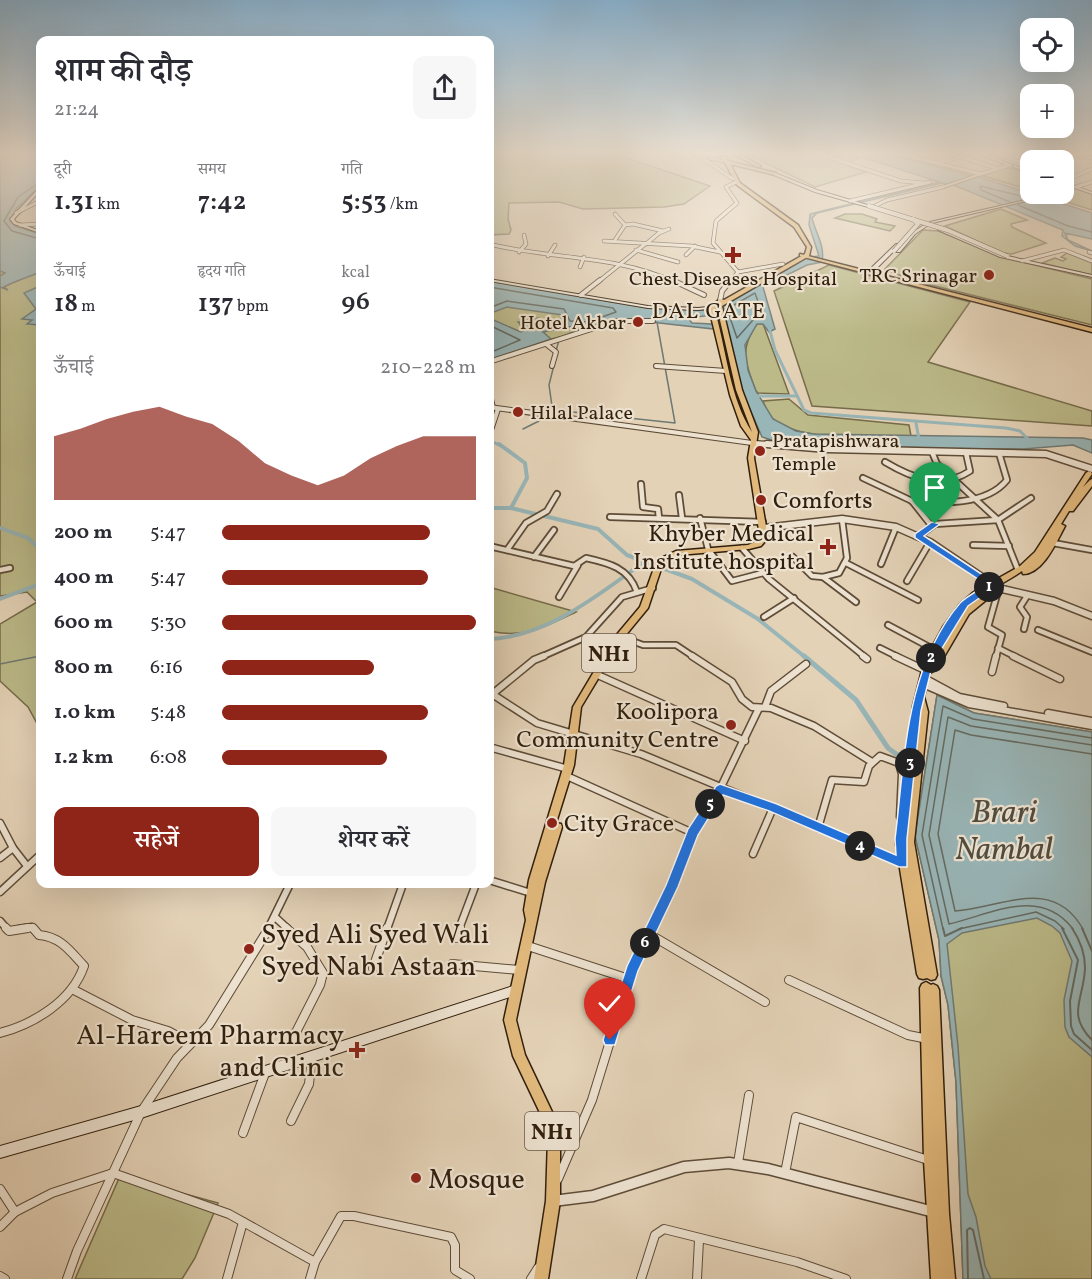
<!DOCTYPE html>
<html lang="hi">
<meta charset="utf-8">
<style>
:root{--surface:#fff;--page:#f7f7f7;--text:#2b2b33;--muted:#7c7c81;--accent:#8f2418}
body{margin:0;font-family:Vollkorn,"Noto Serif Devanagari",serif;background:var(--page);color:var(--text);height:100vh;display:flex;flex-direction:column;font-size:22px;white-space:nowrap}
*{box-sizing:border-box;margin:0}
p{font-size:20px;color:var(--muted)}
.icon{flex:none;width:33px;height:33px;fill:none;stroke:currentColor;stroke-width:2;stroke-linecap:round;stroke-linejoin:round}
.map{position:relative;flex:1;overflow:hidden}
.side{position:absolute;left:36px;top:36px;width:458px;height:852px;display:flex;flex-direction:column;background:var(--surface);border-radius:12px;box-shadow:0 6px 24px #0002}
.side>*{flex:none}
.tools{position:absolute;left:1020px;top:18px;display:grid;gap:12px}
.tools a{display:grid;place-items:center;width:54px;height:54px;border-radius:12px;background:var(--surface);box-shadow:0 6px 24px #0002;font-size:30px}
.pin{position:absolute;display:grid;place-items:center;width:51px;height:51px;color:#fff;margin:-62px -26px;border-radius:50% 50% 50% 0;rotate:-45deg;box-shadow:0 0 6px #0007}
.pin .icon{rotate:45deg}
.km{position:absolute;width:30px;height:30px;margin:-15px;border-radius:50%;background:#222;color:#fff;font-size:16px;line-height:30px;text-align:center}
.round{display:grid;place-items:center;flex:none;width:63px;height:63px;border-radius:12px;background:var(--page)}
.summary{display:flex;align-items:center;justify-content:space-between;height:102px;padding:0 18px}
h1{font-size:33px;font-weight:600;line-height:45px}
.figures{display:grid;grid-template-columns:repeat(3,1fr);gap:9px;height:102px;padding:6px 18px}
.figures div{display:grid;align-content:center}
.figures b{font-size:26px;font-weight:600}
.figures small{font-size:16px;font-weight:400}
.figures p{font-size:16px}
.chart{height:168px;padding:12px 18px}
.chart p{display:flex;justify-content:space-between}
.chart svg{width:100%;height:108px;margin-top:6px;fill:var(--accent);opacity:.7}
.button{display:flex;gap:12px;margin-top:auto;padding:12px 18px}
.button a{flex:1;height:69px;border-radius:12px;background:var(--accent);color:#fff;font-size:24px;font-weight:600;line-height:69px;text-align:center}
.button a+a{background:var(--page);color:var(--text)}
ul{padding:0 18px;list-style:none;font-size:20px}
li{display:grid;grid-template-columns:96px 72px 1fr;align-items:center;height:45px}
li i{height:15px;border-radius:8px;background:var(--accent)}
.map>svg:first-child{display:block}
.green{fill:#bcba89;stroke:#766c4b;stroke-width:1.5}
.water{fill:#98b5b7;stroke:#6f7973;stroke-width:1.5;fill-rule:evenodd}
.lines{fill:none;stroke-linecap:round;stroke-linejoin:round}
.shore-far1{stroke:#646a62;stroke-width:1.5}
.shore{stroke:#646a62;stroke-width:2}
.stream{stroke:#6f7973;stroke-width:1.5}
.canal-far2{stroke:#98b5b7;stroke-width:3}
.canal-far1{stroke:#98b5b7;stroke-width:4}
.canal{stroke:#98b5b7;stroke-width:5}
.pedestrian-casing{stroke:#5e4c38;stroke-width:4}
.minor-far4-casing{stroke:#5e4c38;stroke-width:4.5}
.minor-far3-casing{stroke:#5e4c38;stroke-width:6}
.minor-far2-casing{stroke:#5e4c38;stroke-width:8}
.minor-far1-casing{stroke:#5e4c38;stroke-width:9}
.minor-casing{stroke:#5e4c38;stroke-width:10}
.tertiary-far2-casing{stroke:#5e4c38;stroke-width:7}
.tertiary-far1-casing{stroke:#5e4c38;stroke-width:9}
.tertiary-casing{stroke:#5e4c38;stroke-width:13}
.secondary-casing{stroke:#311f0d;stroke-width:2}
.primary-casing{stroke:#311f0d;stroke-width:3}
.trunk-casing{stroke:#311f0d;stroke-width:3}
.pedestrian{stroke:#ede2d0;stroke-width:2}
.minor-far4{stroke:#ede2d0;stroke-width:3}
.minor-far3{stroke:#ede2d0;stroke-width:4}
.minor-far2{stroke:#ede2d0;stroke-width:4.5}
.minor-far1{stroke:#ede2d0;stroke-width:6}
.minor{stroke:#ede2d0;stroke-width:8}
.tertiary-far2{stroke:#ede2d0;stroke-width:4.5}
.tertiary-far1{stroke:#ede2d0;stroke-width:6}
.tertiary{stroke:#ede2d0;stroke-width:10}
.secondary{fill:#ede2d0;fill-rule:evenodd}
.primary{fill:#e2b97c;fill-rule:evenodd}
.trunk{fill:#e2b97c;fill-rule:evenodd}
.secondary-bridge-casing{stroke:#311f0d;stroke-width:5;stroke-linecap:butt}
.secondary-bridge{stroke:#ede2d0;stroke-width:4}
.route{fill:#1a73e8;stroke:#fff;stroke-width:1.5}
.poi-dot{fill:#8f2418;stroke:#ede2d0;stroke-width:2}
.labels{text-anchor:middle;stroke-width:4.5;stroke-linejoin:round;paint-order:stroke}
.far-poi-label{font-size:20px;fill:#311f0d;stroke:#ede2d0;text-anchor:end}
.far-neighbourhood-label{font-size:22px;letter-spacing:1.5px;fill:#311f0d;stroke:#ede2d0}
.shield{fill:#ede2d0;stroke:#695a48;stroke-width:1.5}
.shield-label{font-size:22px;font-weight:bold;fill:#311f0d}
.poi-label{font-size:24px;fill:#311f0d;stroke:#ede2d0;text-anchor:start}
.near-poi-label{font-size:28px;fill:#311f0d;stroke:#ede2d0;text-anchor:start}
.near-water-label{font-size:32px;font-style:italic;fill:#504c40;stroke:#ede2d0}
</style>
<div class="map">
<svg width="1092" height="1279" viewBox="0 0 1092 1279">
<rect width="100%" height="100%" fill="#e4d2b7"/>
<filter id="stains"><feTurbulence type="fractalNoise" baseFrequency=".00333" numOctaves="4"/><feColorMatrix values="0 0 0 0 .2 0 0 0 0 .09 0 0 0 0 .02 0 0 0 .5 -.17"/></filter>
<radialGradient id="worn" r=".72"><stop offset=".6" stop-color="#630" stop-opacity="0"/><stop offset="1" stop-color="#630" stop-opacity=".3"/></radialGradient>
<g class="green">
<polygon points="489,153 612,153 710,186 684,204 664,207 583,209 559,202 509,203 508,219 511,230 509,234 489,235"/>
<polygon points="745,153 844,153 859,158 844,164 866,172 815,187"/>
<polygon points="1004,167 1030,173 1030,190 983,176"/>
<polygon points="1064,184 1092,194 1092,210 1041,194 1064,194"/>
<polygon points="1001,209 1027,220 1011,224 1012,227 1046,243 1012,254 1003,253 945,226"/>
<polygon points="845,214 862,214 877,219 875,222 895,226 890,231 835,218"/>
<polygon points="923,230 938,231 1002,257 1092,279 1092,325 911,280 885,269"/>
<polygon points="1067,253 1092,263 1092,275 1042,263 1055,258 1063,261 1066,259 1061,257"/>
<polygon points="829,265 970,302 928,362 1092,411 1092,426 812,406 774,291"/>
<polygon points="0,266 36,271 40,275 40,729 28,707 0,681 0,624 37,602 27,592 0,596"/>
<polygon points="489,293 620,312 564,336 520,347 489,360"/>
<path d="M757,324H763L765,329L789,394L758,393L756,391C745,363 739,349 757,324Z"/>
<path d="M789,399L808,415L909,425L911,436C875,435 798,444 771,417C767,413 765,406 763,401Z"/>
<path d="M489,587L576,612C545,627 524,639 489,631Z"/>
<polygon points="937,695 974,713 1092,732 1092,1279 963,1279 956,1082 948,1005 941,976 939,940 915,836"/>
<polygon points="120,1176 218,1203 195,1258 182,1279 75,1279"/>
</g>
<g class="water">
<path d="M0,153H40V186L16,209L10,221L15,226L40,234V272C29,277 15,281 4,287L8,290L0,287V276L5,273L0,271Z"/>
<path d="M850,153H884L982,178L1092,213V239L1065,233L1068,240L1092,251L1075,246L1062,236L1063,230L951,184L942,183L817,213L812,218C816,234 825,245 822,262L807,265L763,287L775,329L769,332L763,324H757L745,345L748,370L756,391L773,419L796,431L814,434L1083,438L1092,440V453L1073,445L1023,449H952L781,443L762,437L742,391L728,332L721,314L688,318L692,323L712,324L714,329L623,319L587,328L579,325L543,332L551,339L489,360V281L648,308L720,311L722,305L804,258L819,256L809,225L810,214L939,182ZM507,307L563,315L560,319H549L547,322L539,318L528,320L530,322H518L525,330L521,332L491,319L493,316L491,313Z"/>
<polygon points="40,286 40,325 27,324 32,320 22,319 36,309 24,293"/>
<polygon points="937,695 974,713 1092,732 1092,1057 1069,1037 1065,1027 1064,1000 1072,961 1060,933 1052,926 1037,918 962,933 947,944 958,1046 968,1194 976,1217 985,1266 991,1279 963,1279 956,1082 948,1005 941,976 939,940 915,836"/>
</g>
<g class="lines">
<g class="shore-far1">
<polyline points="40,182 18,197 4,221 12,231 40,239"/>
<polyline points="1010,202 981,190 980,186 1029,198"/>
<polyline points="1018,205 1068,226 1092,232"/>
<polyline points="489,287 613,308 616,312 588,322 570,321 564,309 507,301 489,308"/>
<polygon points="755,293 763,316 753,320 737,338 727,309"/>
<polyline points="489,325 520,340 489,353"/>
<polyline points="943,929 922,835 943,706 973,719 1092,738"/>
<polyline points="959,929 1036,912 1055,921 1064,929"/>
<path d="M1073,929C1040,886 992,914 949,924L929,835L948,717L971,726L1092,745"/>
<path d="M1083,929C1052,875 1002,908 955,911L938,834L955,730L971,735L1092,754"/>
</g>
<g class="shore">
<polyline points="943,928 945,936 962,928"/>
<polyline points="1062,928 1078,960 1070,1001 1071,1026 1074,1034 1092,1050"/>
<path d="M1072,928C1080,940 1085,954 1085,968C1084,999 1066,1014 1092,1040"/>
<polyline points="1082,928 1092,951"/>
<polyline points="968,1279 967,1230 970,1228 973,1230 984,1279"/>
</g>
<g class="stream">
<polyline points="571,334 585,328"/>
<polyline points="556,351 559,340"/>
<polyline points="554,410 675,423 657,322"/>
<polyline points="553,413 549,385 555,361"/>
<polyline points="523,429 549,416"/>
<polyline points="0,664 40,656"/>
</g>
<g class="canal-far2">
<polyline points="769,327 775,350 804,410 811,413 1006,428 1020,431 1029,440"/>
<polyline points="755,396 797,396"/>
<polyline points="916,423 919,439"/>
<polyline points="489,440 501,446"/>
</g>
<g class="canal-far1">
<polyline points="499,444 525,463 527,478 511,508"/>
<polyline points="489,508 511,508 598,529 627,555 692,579 758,619 805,657"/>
<polyline points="0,528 28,538 40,549"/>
<polyline points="0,599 40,584"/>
<path d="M489,639C547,637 598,595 644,562"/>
</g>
<polyline class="canal" points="804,656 856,700 888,748 911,765"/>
<defs>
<polyline id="pedestrian" points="943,187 981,174"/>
<g id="minor-far4">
<polyline points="816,153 901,181 924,183"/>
<polyline points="896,153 981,174 1010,165"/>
<polyline points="1066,153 1092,158"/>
<polyline points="999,155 1030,165"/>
<polyline points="699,156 733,179"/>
<polyline points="1049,160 1052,159"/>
<polyline points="1021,162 1033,158 1042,160"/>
<polyline points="936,163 961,157 996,168"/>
<polyline points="1064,170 1068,168"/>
<polyline points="1064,181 1092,169"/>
<polyline points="736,182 726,187 737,203 716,221 713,243 738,272 783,264"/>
<polyline points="1076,187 1092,182"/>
<polyline points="850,201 930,182"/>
<polyline points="875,206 887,200 943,187"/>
<polyline points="16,213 40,201"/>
<polyline points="615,214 625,225 633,224 663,231"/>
<polyline points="20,225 40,224"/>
<polyline points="615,240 625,225"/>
<polyline points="604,241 691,246 720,252"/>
<path d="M489,244C554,260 612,254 675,282"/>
<polyline points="646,244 659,233 669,229"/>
<polyline points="636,250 678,262"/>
<polyline points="519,252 526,244 524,235"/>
<polyline points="1089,252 1092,253"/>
<polyline points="686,255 695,246"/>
<polyline points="548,256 555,245"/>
<polyline points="1022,261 1064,250 1092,261"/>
<polyline points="580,267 584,257"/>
<polyline points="598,282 644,245"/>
<polyline points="730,282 738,272"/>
</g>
<g id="minor-far3">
<polyline points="672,280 704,295"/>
<polyline points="581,295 600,280"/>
<polyline points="720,301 722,291 731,280"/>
<polyline points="546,344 556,352 552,366"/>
<polyline points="489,362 616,321 653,321"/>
<polyline points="656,366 726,371"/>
<polyline points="489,390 493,408"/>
<polyline points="489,407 752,443"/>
<polyline points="489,436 498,409"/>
</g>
<g id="minor-far2">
<polyline points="932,452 937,464 998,520 1018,570"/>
<path d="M885,462C912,478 941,490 970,471L966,453"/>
<polyline points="863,478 912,501 931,525"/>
<polyline points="641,484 643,507 658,509 659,518"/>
<polyline points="679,495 682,518"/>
<path d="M912,501C942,503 986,506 1007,480L999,453"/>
<polyline points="610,517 763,522"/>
<polyline points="700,518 708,549 732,581 763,573"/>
<polyline points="919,536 935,524 998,520 1031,498"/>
<polyline points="1053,543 1092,550"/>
<polyline points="973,545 1009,546"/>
<path d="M489,546L574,566L586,558C609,563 629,568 637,592"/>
<polyline points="742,548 769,579 865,657"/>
<polyline points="507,550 526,523 547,511 557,494"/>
<polyline points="534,557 554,530"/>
<polyline points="793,557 812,576 823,577 856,602"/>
<polyline points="846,563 918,600"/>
<polyline points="881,564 896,527"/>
<polyline points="0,570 10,568"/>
<polyline points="823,577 839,573 847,558 842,519"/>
<polyline points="907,581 930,542"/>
<polyline points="994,590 997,595 988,627 1002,635 996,657"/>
<polyline points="559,597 578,565"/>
<polyline points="764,617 794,598"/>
<polyline points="888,625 935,650"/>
<polyline points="1024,629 1027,617 1020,607 1027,596"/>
<polyline points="1038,630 1092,652"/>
<polyline points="624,638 643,645 676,645 694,657"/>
<polyline points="880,648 898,657"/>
<polyline points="998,648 1016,657"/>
<polyline points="541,657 586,637 622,597 653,588"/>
</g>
<g id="minor-far1">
<polyline points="692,656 732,682 742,699 752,707 771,708 814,726 872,762"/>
<polyline points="863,656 867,659"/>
<polyline points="895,656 927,671"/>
<polyline points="1013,656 1060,679"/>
<polyline points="992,672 996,656"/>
<polyline points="600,676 745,741"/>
<polyline points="924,678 959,697 1004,706"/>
<polyline points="923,684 969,704 1092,726"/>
<polyline points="489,692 537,723 641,754 904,863"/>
<polyline points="490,696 534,660 544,656"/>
<polyline points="765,707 771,691 806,664"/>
<polyline points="1048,713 1092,721"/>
<polyline points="489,747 568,769"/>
<polyline points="569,777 693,833"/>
<polyline points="0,823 13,848 27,866"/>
<polyline points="818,828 832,780 864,782 869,766 880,756 899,763 902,774 900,817"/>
<polyline points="753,854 773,808"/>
<polyline points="0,858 13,848"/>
<polyline points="489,880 531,893"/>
<polyline points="0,892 40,855"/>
<polyline points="275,917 288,929"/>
<polyline points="0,921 7,929"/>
<polyline points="19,929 32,927 34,929"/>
<polyline points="268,929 290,884"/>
<polyline points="387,929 403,884"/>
<polyline points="459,929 476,884"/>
<polyline points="652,929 693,833 720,789 759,708"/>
</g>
<g id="minor">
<polyline points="6,928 9,931 28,928"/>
<polyline points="286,928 307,947 323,973 320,985 292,1040"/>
<polyline points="649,934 765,1002"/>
<polyline points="456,938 460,928"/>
<polyline points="528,946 629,979"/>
<polyline points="452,964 519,970"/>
<polyline points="373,968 387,928"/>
<polyline points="789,980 908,1035 928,1039"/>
<polyline points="72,989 132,1020 168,1031 190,1043"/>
<path d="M0,1033C34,1024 72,1001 84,966C70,951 61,937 39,935L33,928"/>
<polyline points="291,1121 309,1084 312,1057"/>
<polyline points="243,1133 265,1073"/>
<polyline points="738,1163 749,1095"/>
<polyline points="785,1173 796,1117 928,1160"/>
<polyline points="558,1179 592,1100 632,970 652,928"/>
<polyline points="0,1189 15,1212"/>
<polyline points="0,1227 15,1212 52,1193 113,1173 229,1214 315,1262 341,1216 354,1216 451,1237 455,1245 455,1270 470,1279"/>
<polyline points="0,1276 5,1279"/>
<polyline points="67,1279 77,1251 141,1112 177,1058 209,1025 269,928"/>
<polyline points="227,1279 243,1222"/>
<polyline points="310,1279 315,1262"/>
<polyline points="531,1279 538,1268"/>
<polyline points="641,1279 655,1235 664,1229 797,1262 846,1279"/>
<polyline points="697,1279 699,1240"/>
</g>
<polyline id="tertiary-far2" points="752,443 786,446"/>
<g id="tertiary-far1">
<polyline points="767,444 827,449 1046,454 1092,469"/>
<polyline points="764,528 842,519 896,527 930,542 998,588 1054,601 1092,616"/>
</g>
<polyline id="tertiary" points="553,1201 593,1196 684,1167 729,1163 768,1169 934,1212"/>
<g id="secondary">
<polygon points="688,153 695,153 728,162 726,163"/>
<polygon points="977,153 983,153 1012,165 1009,166"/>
<polygon points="1014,165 1030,171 1030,173 1013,167"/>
<polygon points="775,173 817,190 871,206 868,207 815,192 774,175"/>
<polygon points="1064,182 1092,192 1092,194 1064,184"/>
<polygon points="39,188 40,188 40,191 14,219 16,222 40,231 40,233 14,224 10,219"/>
<polygon points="1052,194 1057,194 932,223 930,222"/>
<polygon points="924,225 927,226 915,234 900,252 896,252 896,250 913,232"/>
<polygon points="938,228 940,228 1003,255 1092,275 1092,277 1000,257 938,230"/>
<polygon points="896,244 900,245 871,274 867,274 867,272"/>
<polygon points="489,279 648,306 698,308 717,306 719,307 717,308 698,310 648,308 489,281"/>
<polygon points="516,985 520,986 521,990 520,994 516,995 141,1118 0,1158 0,1146 141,1106"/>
</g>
<g id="primary">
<polygon points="800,254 1092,328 1092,332 800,256"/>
<path d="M1089,471L1091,472L1092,474L1083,487L1090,480L1092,479V486L1073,511H1069L1061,524L1065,526C1057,541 1043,574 1023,574L1022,571C1003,584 982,592 965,608L989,590H995L996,592L969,614L938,667L929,674L924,697L928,712L914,842L937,975L935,979L931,980L927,978L923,979L919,978L917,974L896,844L913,706L924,662L943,627L960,604L974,592L1020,566L1035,552L1086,473ZM961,613L932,663L944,639Z"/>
<polygon points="926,982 931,985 933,984 937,986 939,990 949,1214 955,1279 931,1279 924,1160 920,988 922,984"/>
</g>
<g id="trunk">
<path d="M720,153H724L728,161L776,173L775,175L730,164L740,183L798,225L811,247L809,256L722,306L742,390L758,432L754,458L768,538L761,546L749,549L678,555L663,563L648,608L620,642L581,707L574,765L556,823L561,824L562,827L545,882L516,1020L525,1055L553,1114L560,1138V1201L548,1279H534L546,1201L548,1138L543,1119L513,1056L504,1020L526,920L524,910L529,880L564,765L573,707L614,638L640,607L657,560L676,551L748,545L755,542L760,537L748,458L751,440L741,426L730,395L709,308L720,299L724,300L805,254L807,247L794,227L737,185L723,159L712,160L710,159L722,157ZM717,307L736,390L752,432C730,398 727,354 716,315L715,308Z"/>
<polygon points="731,153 737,153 761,166 758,167"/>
</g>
</defs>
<use href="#pedestrian" class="pedestrian-casing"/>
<use href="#minor-far4" class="minor-far4-casing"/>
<use href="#minor-far3" class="minor-far3-casing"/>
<use href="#minor-far2" class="minor-far2-casing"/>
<use href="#minor-far1" class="minor-far1-casing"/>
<use href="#minor" class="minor-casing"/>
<use href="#tertiary-far2" class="tertiary-far2-casing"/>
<use href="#tertiary-far1" class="tertiary-far1-casing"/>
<use href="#tertiary" class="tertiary-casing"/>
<use href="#secondary" class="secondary-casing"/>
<use href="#primary" class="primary-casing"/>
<use href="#trunk" class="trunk-casing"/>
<use href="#pedestrian" class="pedestrian"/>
<use href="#minor-far4" class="minor-far4"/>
<use href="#minor-far3" class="minor-far3"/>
<use href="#minor-far2" class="minor-far2"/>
<use href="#minor-far1" class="minor-far1"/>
<use href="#minor" class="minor"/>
<use href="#tertiary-far2" class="tertiary-far2"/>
<use href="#tertiary-far1" class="tertiary-far1"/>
<use href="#tertiary" class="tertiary"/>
<use href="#secondary" class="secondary"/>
<use href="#primary" class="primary"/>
<use href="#trunk" class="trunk"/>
<defs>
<g id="secondary-bridge">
<polyline points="869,206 947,230 1007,256"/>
<polyline points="894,251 918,224 913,219"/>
</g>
</defs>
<use href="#secondary-bridge" class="secondary-bridge-casing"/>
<use href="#secondary-bridge" class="secondary-bridge"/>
</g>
<linearGradient id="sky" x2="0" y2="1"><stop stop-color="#88b4d4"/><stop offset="0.46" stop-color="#f3ebdf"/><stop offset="1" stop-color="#f3ebdf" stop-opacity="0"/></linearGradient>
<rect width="1092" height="333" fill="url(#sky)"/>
<path class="route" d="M932,522L940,524L924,536L998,585L968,606L933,663L921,711L907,839V867H899L769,811L723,795L698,835L678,887L638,971L615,1045H605L603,1040L627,966L666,885L688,829L716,786L720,784L777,804L896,855L895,839C905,758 905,668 960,603C967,596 979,590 987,585L915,538V534Z"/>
<g class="poi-dot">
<path d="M730 246h6v6h6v6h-6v6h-6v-6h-6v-6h6z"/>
<circle cx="989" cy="275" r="6"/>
<circle cx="638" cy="322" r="6"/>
<circle cx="518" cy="412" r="6"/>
<circle cx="760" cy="451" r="6"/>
<circle cx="761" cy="500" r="6"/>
<path d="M825 538h6v6h6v6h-6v6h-6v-6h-6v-6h6z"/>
<circle cx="731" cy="725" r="6"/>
<circle cx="552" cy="823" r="6"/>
<circle cx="249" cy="949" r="6"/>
<path d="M354 1041h6v6h6v6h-6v6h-6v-6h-6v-6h6z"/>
<circle cx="416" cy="1178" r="6"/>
</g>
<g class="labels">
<g class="far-poi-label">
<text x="977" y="282">TRC Srinagar</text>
<text x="733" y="285" text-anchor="middle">Chest Diseases Hospital</text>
<text x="626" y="329">Hotel Akbar</text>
<text x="530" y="419" text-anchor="start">Hilal Palace</text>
<text x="772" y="447" text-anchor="start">Pratapishwara<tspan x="772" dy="23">Temple</tspan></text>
</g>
<g class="far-neighbourhood-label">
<text x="709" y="318">DAL GATE</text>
</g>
<g class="shield">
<rect x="582" y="634" width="54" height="38" rx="4.5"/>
<rect x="525" y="1112" width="54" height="38" rx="4.5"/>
</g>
<g class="shield-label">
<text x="609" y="661">NH1</text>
<text x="552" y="1139">NH1</text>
</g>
<g class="poi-label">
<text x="773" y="508">Comforts</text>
<text x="814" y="541" text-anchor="end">Khyber Medical<tspan x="814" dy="28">Institute hospital</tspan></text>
<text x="719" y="719" text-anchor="end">Koolipora<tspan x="719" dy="28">Community Centre</tspan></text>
<text x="564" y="831">City Grace</text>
</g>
<g class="near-poi-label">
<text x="261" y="943">Syed Ali Syed Wali<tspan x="261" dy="32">Syed Nabi Astaan</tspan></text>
<text x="344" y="1044" text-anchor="end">Al-Hareem Pharmacy<tspan x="344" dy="32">and Clinic</tspan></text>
<text x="428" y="1188">Mosque</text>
</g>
<g class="near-water-label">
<text x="1004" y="822">Brari<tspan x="1004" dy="37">Nambal</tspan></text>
</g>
</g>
<rect width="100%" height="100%" filter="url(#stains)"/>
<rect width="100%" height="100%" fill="url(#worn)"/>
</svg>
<div class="tools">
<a><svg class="icon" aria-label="locate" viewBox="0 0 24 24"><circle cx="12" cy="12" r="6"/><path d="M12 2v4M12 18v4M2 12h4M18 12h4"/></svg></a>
<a>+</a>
<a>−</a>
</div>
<div class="pin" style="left:935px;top:524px;background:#1e9e55"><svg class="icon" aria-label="arrive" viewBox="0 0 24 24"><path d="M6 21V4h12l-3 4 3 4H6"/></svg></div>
<div class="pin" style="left:610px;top:1040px;background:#d93025"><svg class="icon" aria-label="check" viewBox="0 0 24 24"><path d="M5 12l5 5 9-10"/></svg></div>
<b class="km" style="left:989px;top:587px">1</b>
<b class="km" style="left:931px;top:658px">2</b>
<b class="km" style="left:910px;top:763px">3</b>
<b class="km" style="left:860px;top:846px">4</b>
<b class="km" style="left:710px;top:804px">5</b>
<b class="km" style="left:645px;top:943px">6</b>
<section class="side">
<div class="summary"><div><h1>शाम की दौड़</h1><p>21:24</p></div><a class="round"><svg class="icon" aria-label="share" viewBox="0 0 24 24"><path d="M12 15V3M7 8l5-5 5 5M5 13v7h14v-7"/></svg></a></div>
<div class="figures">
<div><p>दूरी</p><b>1.31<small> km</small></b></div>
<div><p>समय</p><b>7:42</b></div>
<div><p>गति</p><b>5:53<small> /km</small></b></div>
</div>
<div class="figures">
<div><p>ऊँचाई</p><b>18<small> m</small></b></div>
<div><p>हृदय गति</p><b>137<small> bpm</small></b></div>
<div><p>kcal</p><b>96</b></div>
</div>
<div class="chart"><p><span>ऊँचाई</span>210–228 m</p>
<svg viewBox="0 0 160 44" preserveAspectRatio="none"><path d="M0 44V18L10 15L20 11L30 8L40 6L50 10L60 13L70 20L80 29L90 34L100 38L110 34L120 27L130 22L140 18L150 18L160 18V44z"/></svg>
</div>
<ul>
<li><b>200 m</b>5:47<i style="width:82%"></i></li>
<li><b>400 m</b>5:47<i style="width:81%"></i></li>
<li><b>600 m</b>5:30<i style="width:100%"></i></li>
<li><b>800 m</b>6:16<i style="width:60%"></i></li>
<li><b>1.0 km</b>5:48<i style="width:81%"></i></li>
<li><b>1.2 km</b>6:08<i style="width:65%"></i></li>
</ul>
<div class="button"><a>सहेजें</a><a>शेयर करें</a></div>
</section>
</div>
